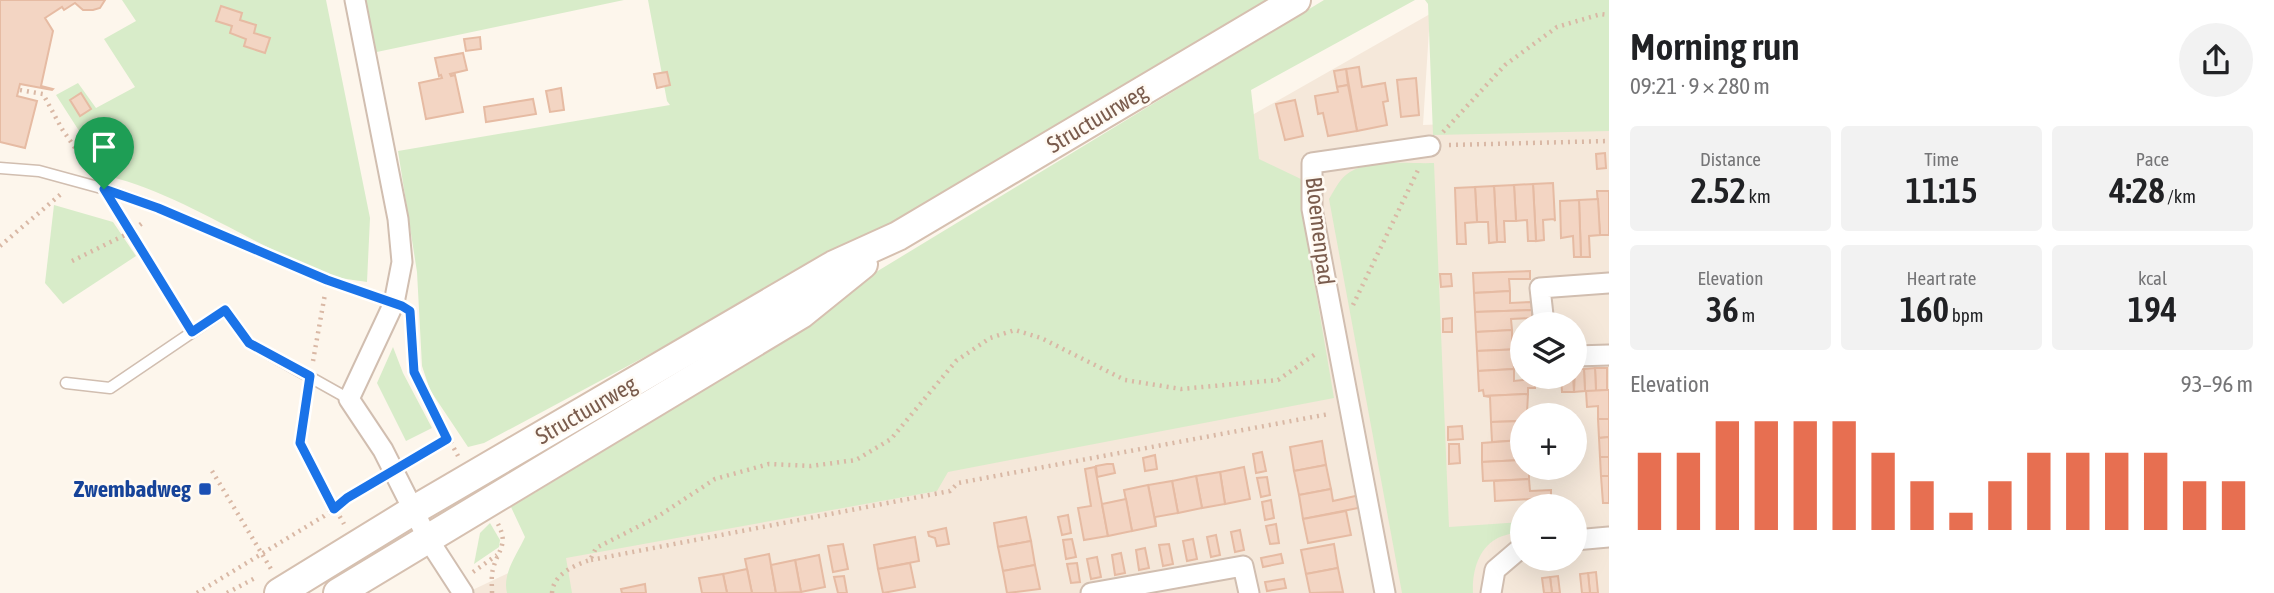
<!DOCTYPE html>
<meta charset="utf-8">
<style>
:root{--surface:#fff;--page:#f2f2f2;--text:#202124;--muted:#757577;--accent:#e76f51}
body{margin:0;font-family:"Asap Condensed",sans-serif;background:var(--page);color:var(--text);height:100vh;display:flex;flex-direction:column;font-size:26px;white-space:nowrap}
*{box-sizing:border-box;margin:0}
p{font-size:23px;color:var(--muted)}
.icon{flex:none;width:38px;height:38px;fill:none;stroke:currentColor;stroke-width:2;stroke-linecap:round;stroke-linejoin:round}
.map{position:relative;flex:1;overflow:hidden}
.sheet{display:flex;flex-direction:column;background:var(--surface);width:665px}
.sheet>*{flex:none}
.fabs{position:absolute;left:1510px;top:312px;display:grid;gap:14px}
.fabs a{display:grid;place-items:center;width:77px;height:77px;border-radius:50%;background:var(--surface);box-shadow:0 7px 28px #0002;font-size:35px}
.pin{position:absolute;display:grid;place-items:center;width:60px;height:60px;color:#fff;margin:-72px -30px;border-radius:50% 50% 50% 0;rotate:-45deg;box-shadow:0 0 7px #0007}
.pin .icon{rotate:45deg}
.round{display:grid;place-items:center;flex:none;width:74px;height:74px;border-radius:37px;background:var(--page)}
.overview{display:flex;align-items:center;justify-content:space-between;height:119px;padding:0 21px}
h1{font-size:38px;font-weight:600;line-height:52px}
.figures{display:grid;grid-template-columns:repeat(3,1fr);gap:10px;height:119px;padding:7px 21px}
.figures div{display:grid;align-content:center;border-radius:7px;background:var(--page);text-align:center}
.figures b{font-size:35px;font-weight:600}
.figures small{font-size:19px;font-weight:400}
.figures p{font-size:19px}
.chart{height:196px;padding:14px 21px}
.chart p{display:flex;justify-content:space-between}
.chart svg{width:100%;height:126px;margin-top:7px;stroke:var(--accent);stroke-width:6}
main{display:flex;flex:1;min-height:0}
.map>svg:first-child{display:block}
.residential{fill:#f5e8da;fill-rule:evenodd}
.green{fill:#d8ecc9}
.building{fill:#f3d5c3;stroke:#e6bba3;stroke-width:2}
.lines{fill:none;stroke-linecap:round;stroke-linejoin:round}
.lane-casing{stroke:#d1beb0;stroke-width:13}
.street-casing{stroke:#d1beb0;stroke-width:23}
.secondary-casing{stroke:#d6c0b0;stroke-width:32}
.path{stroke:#d9b8a5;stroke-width:4.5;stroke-dasharray:2 5;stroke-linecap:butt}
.lane{stroke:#fff;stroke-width:10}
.street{stroke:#fff;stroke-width:19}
.secondary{stroke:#fff;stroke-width:28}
.route-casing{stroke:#fff;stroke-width:14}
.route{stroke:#1a73e8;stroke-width:9}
.transit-dot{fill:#1a4fb4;stroke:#fffaf3;stroke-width:2.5}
.labels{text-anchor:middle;stroke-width:5;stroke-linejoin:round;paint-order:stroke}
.street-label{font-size:23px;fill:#7a5c4d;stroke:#fffaf3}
.transit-label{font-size:23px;font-weight:bold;fill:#164399;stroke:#fffaf3;text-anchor:end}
</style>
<main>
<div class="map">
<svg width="1609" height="593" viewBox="0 0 1609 593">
<rect width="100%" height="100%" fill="#fdf6ec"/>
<path class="residential" d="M1430,14L1423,125L1609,118V593H466L694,486L1240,122ZM1522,324H1575V376H1522ZM1522,415H1575V467H1522ZM1522,506H1575V558H1522Z"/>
<g class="green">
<path d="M122,0H326L370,218L367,282C355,280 342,279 330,275C254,247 187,196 108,176L56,95L78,83L96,108L135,87L104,39L136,21Z"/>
<polygon points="362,0 624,0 372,53"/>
<polygon points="648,0 1271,0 911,213 824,257 721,316 484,443 468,447 430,390 422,366 417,272 398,151 670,105 667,101"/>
<path d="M1324,0H1415L1251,90L1259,159L1303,180L1301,204L1334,398L948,472L937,491L566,558L572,593H507C502,573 517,555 525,537L511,507L681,404L853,286Z"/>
<polygon points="1425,0 1609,0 1609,131 1433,135 1428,4"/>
<path d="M1434,163L1449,527L1522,522V531C1514,533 1503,535 1496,539C1477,550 1472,574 1473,593H1402L1329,199C1335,189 1340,178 1350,172C1372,159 1409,164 1434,163Z"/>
<polygon points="54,205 113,222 136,256 63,304 45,283"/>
<polygon points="393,347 403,373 432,428 406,441 377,383"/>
<polygon points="490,523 500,540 499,547 474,564 480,533"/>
</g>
<g class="building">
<polygon points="0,0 105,0 100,8 93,10 83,10 75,3 64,10 62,7 45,18 53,31 41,86 53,89 52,90 20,84 17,96 37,101 25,148 0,142"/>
<polygon points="221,6 242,13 240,20 256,25 254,33 270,38 265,53 244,46 246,39 230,33 232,26 216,21"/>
<polygon points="480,37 481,49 466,51 464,39"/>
<polygon points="463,53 467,70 450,74 451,76 455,75 463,112 426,119 419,83 442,78 441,75 439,76 435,58"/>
<polygon points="1359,67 1362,87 1385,83 1388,101 1383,102 1387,125 1357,131 1346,69"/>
<polygon points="1346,69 1348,85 1337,87 1334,71"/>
<polygon points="667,72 670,85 657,88 654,74"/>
<polygon points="1416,78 1419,115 1401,117 1397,80"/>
<polygon points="1348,85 1357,131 1328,136 1323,113 1318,114 1315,96 1338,92 1337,87"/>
<polygon points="561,88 564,110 550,112 546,91"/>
<polygon points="81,93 91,109 80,116 70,100"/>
<polygon points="533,99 536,114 486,122 484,107"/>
<polygon points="1295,100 1303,136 1285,140 1276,104"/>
<polygon points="1605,153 1606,168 1597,169 1596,154"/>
<polygon points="1553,183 1555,221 1554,219 1543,220 1544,240 1536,241 1533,184"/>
<polygon points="1533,184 1536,241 1528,241 1527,220 1516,221 1514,185"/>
<polygon points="1514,185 1516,221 1504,221 1505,242 1497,242 1494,186"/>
<polygon points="1494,186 1497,242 1489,243 1488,222 1477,222 1475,187"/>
<polygon points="1475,187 1477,222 1465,223 1466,244 1457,244 1455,188"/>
<polygon points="1597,191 1609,191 1609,235 1600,235"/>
<polygon points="1598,199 1600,235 1589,236 1590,257 1581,257 1579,200"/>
<polygon points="1579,200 1581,257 1574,257 1573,236 1561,238 1560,201"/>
<polygon points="1530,271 1530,279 1509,279 1510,291 1474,293 1473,273"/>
<polygon points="1440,274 1451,274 1452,286 1441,287"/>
<polygon points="1510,291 1510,303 1531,302 1532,310 1475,312 1474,293"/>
<polygon points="1532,310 1532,318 1511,319 1512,330 1476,332 1475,312"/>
<polygon points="1452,318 1452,332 1443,332 1443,319"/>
<polygon points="1512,330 1512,341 1522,341 1522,349 1477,351 1476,332"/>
<polygon points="1522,349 1522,357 1513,357 1514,369 1478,371 1477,351"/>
<polygon points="1595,368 1607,368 1607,390 1596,391"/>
<polygon points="1595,368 1596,391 1585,391 1584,369"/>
<polygon points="1514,369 1514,381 1535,379 1535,388 1528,388 1528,394 1484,396 1483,390 1479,391 1478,371"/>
<polygon points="1575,369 1584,369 1585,391 1574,392"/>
<polygon points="1561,376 1573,376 1574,392 1562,392"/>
<polygon points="1607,390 1609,390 1609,419 1598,419 1598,406 1587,407 1586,391"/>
<polygon points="1528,394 1527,413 1547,412 1547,415 1522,415 1522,421 1491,422 1490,397 1484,396"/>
<polygon points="1598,419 1609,419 1609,437 1599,438"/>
<polygon points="1522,421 1522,440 1492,442 1491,422"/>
<polygon points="1462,426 1463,439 1448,440 1448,427"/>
<polygon points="1609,437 1609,457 1600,457 1599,438"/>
<polygon points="1522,440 1522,460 1482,462 1482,443"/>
<polygon points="1322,441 1326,465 1294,471 1290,447"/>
<polygon points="1449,444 1459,444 1460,463 1449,464"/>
<polygon points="1262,452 1266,471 1256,473 1253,454"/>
<polygon points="1155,455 1157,469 1145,471 1143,458"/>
<polygon points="1600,457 1609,457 1609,476 1601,476"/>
<polygon points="1522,460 1522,467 1534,467 1529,468 1529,479 1483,481 1482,462"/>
<polygon points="1107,464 1113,464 1115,473 1097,477 1096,466"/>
<polygon points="1326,465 1331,489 1299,495 1294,471"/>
<polygon points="1095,467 1108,536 1084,540 1078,508 1091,506 1085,469"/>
<polygon points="1244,467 1250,499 1225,504 1220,472"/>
<polygon points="1220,472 1225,504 1202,508 1196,476"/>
<polygon points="1196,476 1202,508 1178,513 1172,481"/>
<polygon points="1601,476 1609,476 1609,503 1603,503"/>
<polygon points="1267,477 1270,495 1261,497 1257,478"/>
<polygon points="1529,479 1530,491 1551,490 1551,498 1495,501 1494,481"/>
<polygon points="1172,481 1178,513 1155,517 1156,526 1148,485"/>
<polygon points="1148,485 1156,526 1132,531 1124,490"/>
<polygon points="1331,489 1333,501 1360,495 1363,507 1303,519 1299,495"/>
<polygon points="1126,499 1132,531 1108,536 1102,504"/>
<polygon points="1271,500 1274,518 1265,520 1262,502"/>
<polygon points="1346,511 1351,535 1308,543 1303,519"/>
<polygon points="1068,515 1071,533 1062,535 1058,517"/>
<polygon points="1026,517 1031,541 998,547 994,523"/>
<polygon points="1276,524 1279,543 1270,544 1266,526"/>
<polygon points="946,528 949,544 937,546 935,538 929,536 928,532"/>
<polygon points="1240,530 1244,550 1235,552 1231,532"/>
<polygon points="1216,535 1220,555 1211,557 1207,537"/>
<polygon points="915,537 919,561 878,569 874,545"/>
<polygon points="1072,539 1076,557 1066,559 1063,540"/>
<polygon points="1193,539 1197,559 1187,561 1183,541"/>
<polygon points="1031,541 1035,565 1003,571 998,547"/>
<polygon points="843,544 848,569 833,572 828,546"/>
<polygon points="1169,544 1173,564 1163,566 1159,545"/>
<polygon points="1334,544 1338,568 1306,574 1301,550"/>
<polygon points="1145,548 1149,568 1139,570 1136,550"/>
<polygon points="1121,553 1125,573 1115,575 1112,555"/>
<polygon points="769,554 776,593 752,593 745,559"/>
<polygon points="1281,554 1283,563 1263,567 1261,558"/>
<polygon points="819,555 825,587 801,592 795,560"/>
<polygon points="1097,557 1101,577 1091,579 1087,559"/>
<polygon points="795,560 801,592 776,593 771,565"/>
<polygon points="910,563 915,587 883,593 878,569"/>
<polygon points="1077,563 1080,582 1071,583 1067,564"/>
<polygon points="1035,565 1040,589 1007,593 1003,571"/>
<polygon points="1338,568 1343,592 1310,593 1306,574"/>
<polygon points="747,569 752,593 727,593 723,574"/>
<polygon points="1596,572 1598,593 1590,593 1588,573"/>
<polygon points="1588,573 1590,593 1582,593 1580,574"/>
<polygon points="723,574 727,593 702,593 699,578"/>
<polygon points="844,576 847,593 838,593 834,577"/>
<polygon points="1558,576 1560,593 1552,593 1550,577"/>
<polygon points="1550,577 1552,593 1544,593 1542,578"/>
<polygon points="1284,579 1286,588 1267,591 1265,582"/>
<polygon points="645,584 646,593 622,593 621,589"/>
</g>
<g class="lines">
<defs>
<g id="lane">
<polyline points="0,168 39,171 105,189 158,208 327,280"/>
<polyline points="66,383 110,388 225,310 249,343 349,399"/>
</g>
<g id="street">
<polyline points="355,0 398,219 402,262 394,303 349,399 383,450 428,539 463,593"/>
<polyline points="1544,324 1540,288 1609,283"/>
<polyline points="1575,356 1609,355"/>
<polyline points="1575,540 1609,537"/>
<polyline points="1091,593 1243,566 1249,593"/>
<polyline points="1385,593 1312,209 1312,163 1430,146"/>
<polyline points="1491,593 1495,570 1522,547"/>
</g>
<g id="secondary">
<polyline points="279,593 414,510 834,265 898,236 1296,0"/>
<polyline points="338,593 801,314 863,264"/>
</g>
</defs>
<use href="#lane" class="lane-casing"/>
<use href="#street" class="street-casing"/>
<use href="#secondary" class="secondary-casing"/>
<g class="path">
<polyline points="20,90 43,94 62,129 89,168"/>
<polyline points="1443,132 1505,65 1557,27 1601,14 1609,15"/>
<polyline points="1449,145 1609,141"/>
<polyline points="117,211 184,319"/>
<polyline points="0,246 61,194"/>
<polyline points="72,261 129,233 145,221"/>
<polyline points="342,285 374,296"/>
<polyline points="1353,305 1419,168"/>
<polyline points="412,318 414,372 458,456"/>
<polyline points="313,361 325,294"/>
<polyline points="307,394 300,435 303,452 344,524"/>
<polyline points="412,460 448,439"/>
<polyline points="212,471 271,569"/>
<polyline points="591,560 950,491 958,483 1329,414"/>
<polyline points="473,572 497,555"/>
<polyline points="197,593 324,516 347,498 377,480"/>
<polyline points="227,593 257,577"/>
<path d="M492,593C492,585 491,576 493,569C498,549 509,545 498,524"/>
<path d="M552,593C553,574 575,565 590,560L596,548L657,517L715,479L769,464L811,466L856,460L891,439L956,361L990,338L1015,330L1041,338L1125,380L1181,389L1278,380L1317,353"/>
</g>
<use href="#lane" class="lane"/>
<use href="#street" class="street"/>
<use href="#secondary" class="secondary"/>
</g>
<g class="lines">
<defs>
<polygon id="route" points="104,189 158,208 327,280 402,306 410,311 414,372 447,439 347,498 334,509 300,443 310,376 249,343 225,310 192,332"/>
</defs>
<use href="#route" class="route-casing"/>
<use href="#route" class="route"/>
</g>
<rect class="transit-dot" x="198" y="482" width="14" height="14" rx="3.5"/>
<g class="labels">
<g class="street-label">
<text transform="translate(1097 118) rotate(-31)" y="8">Structuurweg</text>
<text transform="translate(1320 231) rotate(83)" y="8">Bloemenpad</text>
<text transform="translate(586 410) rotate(-30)" y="8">Structuurweg</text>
</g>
<g class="transit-label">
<text x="191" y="497">Zwembadweg</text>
</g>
</g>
</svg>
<div class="fabs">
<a><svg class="icon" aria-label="layers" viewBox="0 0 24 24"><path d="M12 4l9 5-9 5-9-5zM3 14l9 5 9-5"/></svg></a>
<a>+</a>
<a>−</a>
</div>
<div class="pin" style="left:104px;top:189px;background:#1e9e55"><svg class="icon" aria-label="arrive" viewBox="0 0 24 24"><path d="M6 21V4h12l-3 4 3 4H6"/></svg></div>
</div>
<section class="sheet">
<div class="overview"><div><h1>Morning run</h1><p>09:21 · 9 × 280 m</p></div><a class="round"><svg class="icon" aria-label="share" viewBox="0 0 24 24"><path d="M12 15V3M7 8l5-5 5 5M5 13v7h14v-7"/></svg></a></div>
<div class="figures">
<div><p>Distance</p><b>2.52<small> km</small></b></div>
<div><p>Time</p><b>11:15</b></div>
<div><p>Pace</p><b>4:28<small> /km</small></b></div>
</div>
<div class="figures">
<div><p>Elevation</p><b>36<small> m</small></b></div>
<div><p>Heart rate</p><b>160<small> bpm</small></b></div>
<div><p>kcal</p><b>194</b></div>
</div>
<div class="chart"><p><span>Elevation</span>93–96 m</p>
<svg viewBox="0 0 160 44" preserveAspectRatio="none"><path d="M5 44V17M15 44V17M25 44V6M35 44V6M45 44V6M55 44V6M65 44V17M75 44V27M85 44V38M95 44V27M105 44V17M115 44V17M125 44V17M135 44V17M145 44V27M155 44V27"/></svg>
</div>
</section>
</main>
